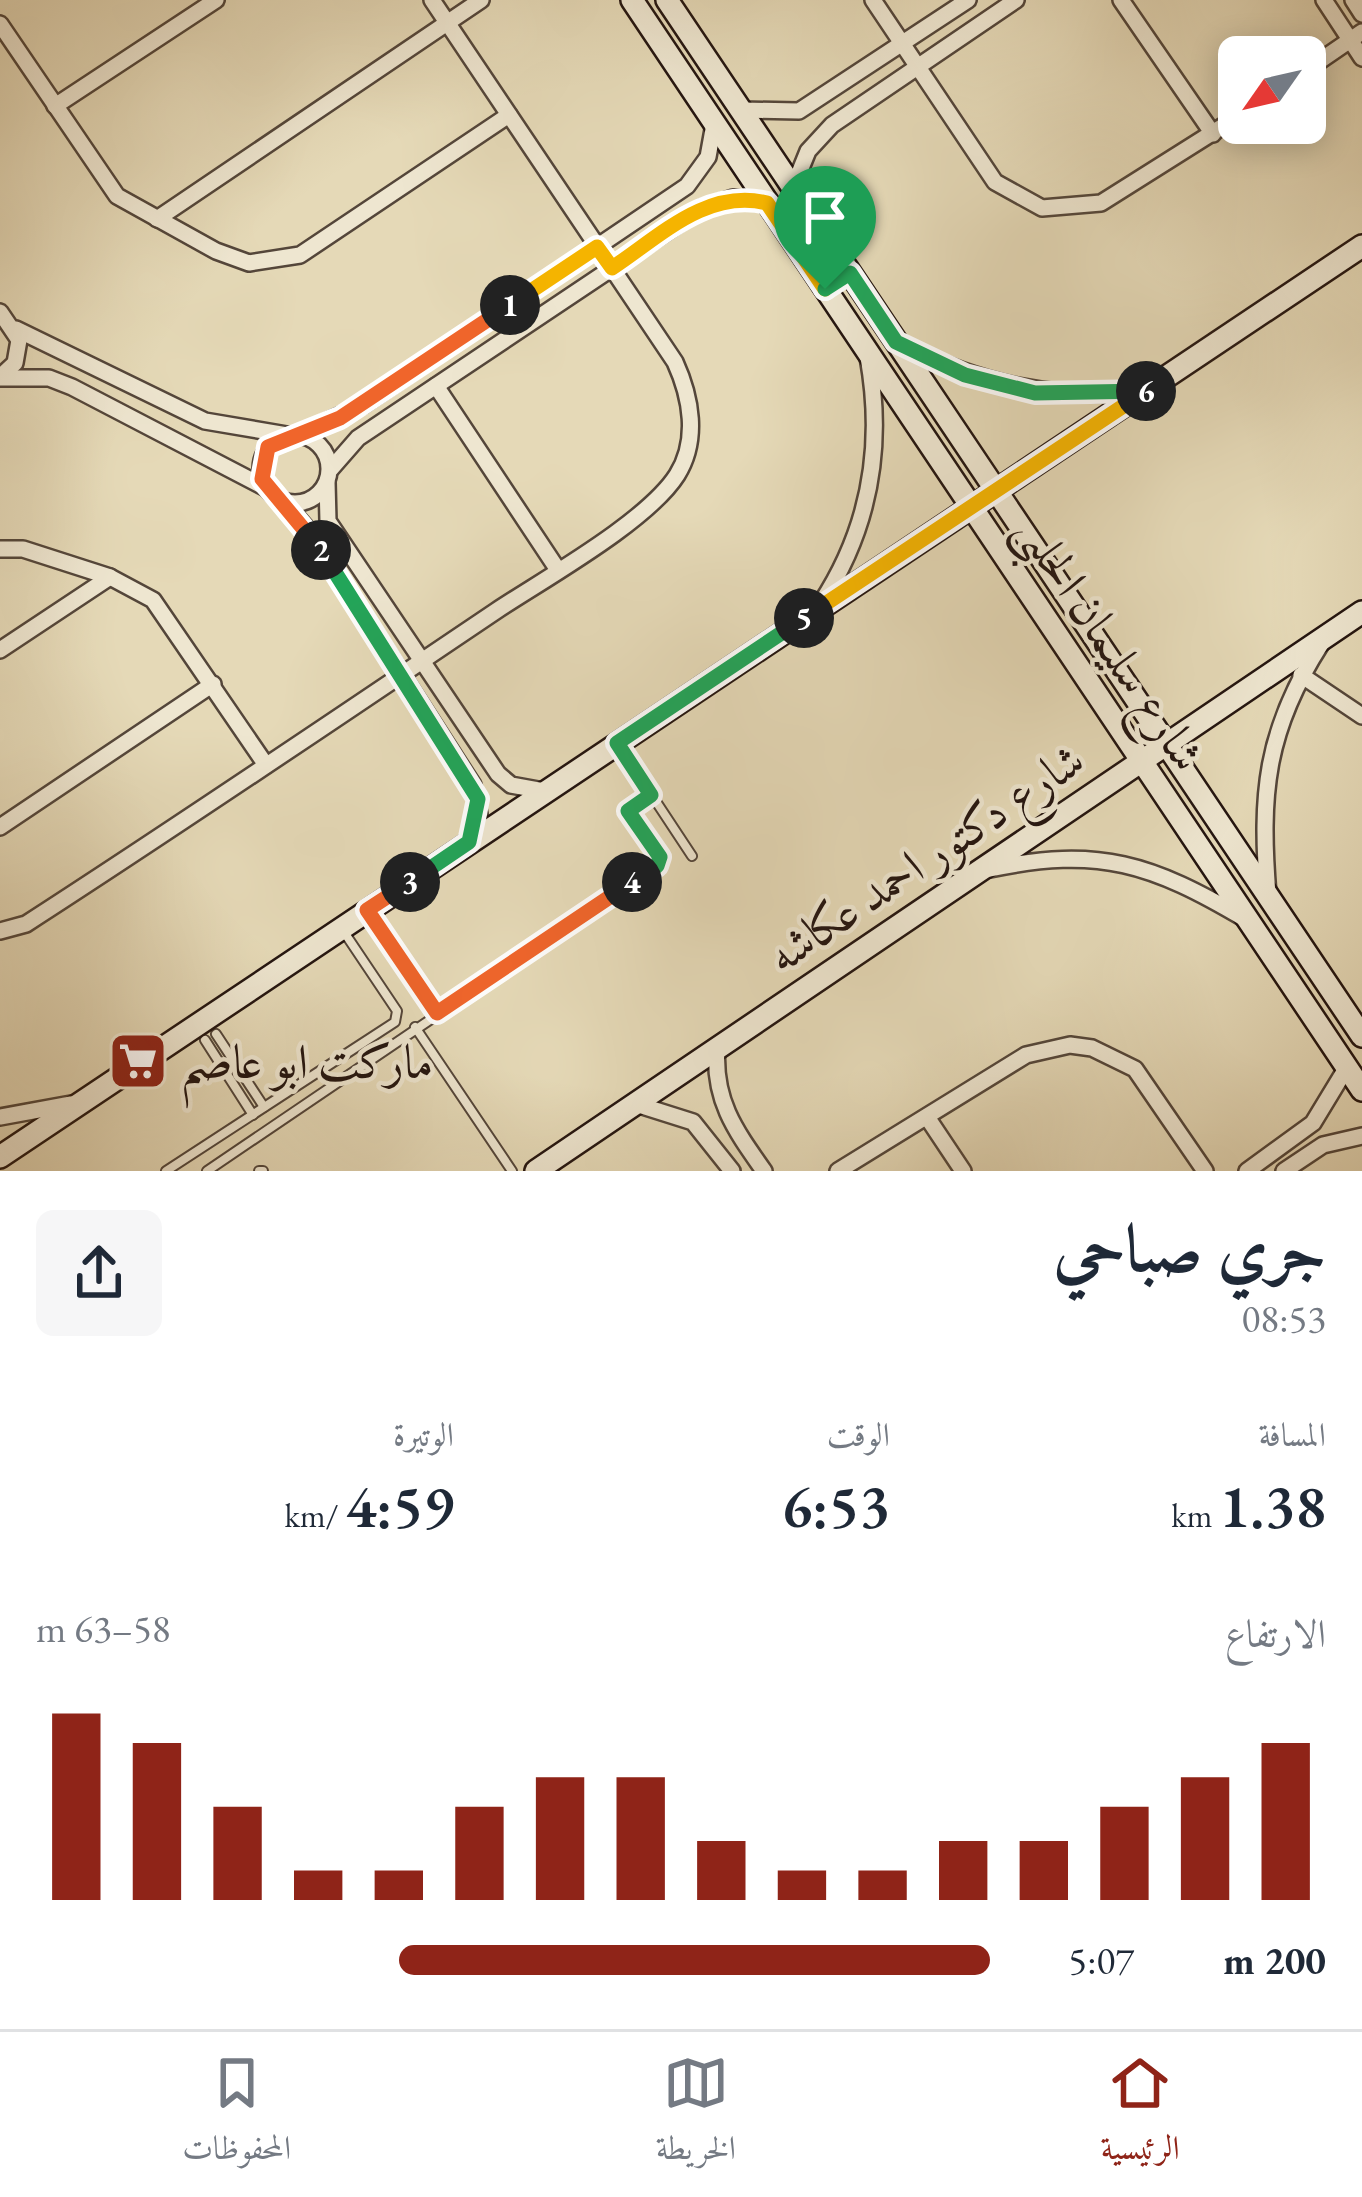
<!DOCTYPE html>
<html lang="ar">
<meta charset="utf-8">
<style>
:root{--surface:#fff;--page:#f6f6f7;--text:#1f2937;--muted:#747a83;--line:#e0e1e3;--accent:#8f2418}
body{margin:0;font-family:"EB Garamond",Amiri,serif;background:var(--page);color:var(--text);direction:rtl;height:100vh;display:flex;flex-direction:column;font-size:45px;white-space:nowrap}
*{box-sizing:border-box;margin:0}
p{font-size:39px;color:var(--muted)}
.icon{flex:none;width:66px;height:66px;fill:none;stroke:currentColor;stroke-width:2;stroke-linecap:round;stroke-linejoin:round}
.map{position:relative;height:1171px;overflow:hidden;direction:ltr}
.drawer{display:flex;flex-direction:column;background:var(--surface);flex:1}
.drawer>*{flex:none}
.needle{width:78px;rotate:236deg}
.tools{position:absolute;left:1218px;top:36px;display:grid;gap:24px}
.tools a{display:grid;place-items:center;width:108px;height:108px;border-radius:18px;background:var(--surface);box-shadow:0 6px 30px #0003;font-size:60px}
.pin{position:absolute;display:grid;place-items:center;width:102px;height:102px;color:#fff;margin:-123px -51px;border-radius:50% 50% 50% 0;rotate:-45deg;box-shadow:0 0 12px #0007}
.pin .icon{rotate:45deg}
.km{position:absolute;width:60px;height:60px;margin:-30px;border-radius:50%;background:#222;color:#fff;font-size:33px;line-height:60px;text-align:center}
.round{display:grid;place-items:center;flex:none;width:126px;height:126px;border-radius:18px;background:var(--page)}
.head{display:flex;align-items:center;justify-content:space-between;height:204px;padding:0 36px}
h1{font-size:66px;font-weight:600;line-height:90px}
.stats{display:grid;grid-template-columns:repeat(3,1fr);gap:18px;height:204px;padding:12px 36px}
.stats div{display:grid;align-content:center}
.stats b{font-size:60px;font-weight:600}
.stats small{font-size:33px;font-weight:400}
.stats p{font-size:33px}
.chart{height:336px;padding:24px 36px}
.chart p{display:flex;justify-content:space-between}
.chart svg{width:100%;height:216px;margin-top:12px;stroke:var(--accent);stroke-width:6}
ul{padding:0 36px;list-style:none;font-size:39px}
li{display:grid;grid-template-columns:192px 144px 1fr;align-items:center;height:90px}
li i{height:30px;border-radius:15px;background:var(--accent)}
.dock{display:flex;justify-content:space-around;align-items:center;height:168px;border-top:3px solid var(--line);background:var(--surface);font-size:33px;color:var(--muted)}
.dock a{display:grid;justify-items:center;gap:6px}
.dock .on{color:var(--accent)}
.map>svg:first-child{display:block}
.lines{fill:none;stroke-linecap:round;stroke-linejoin:round}
.lane-casing{stroke:#54463a;stroke-width:12}
.street-casing{stroke:#54463a;stroke-width:20}
.secondary-casing{stroke:#241510;stroke-width:26}
.lane{stroke:#eee6d0;stroke-width:8}
.street{stroke:#eee6d0;stroke-width:15}
.secondary{stroke:#eee6d0;stroke-width:21}
.split-1-casing{stroke:#fff;stroke-width:24}
.split-2-casing{stroke:#fff;stroke-width:24}
.split-3-casing{stroke:#fff;stroke-width:24}
.split-4-casing{stroke:#fff;stroke-width:24}
.split-5-casing{stroke:#fff;stroke-width:24}
.split-6-casing{stroke:#fff;stroke-width:24}
.split-7-casing{stroke:#fff;stroke-width:24}
.split-1{stroke:#f5b400;stroke-width:15}
.split-2{stroke:#f0652b;stroke-width:15}
.split-3{stroke:#22a559;stroke-width:15}
.split-4{stroke:#f0652b;stroke-width:15}
.split-5{stroke:#22a559;stroke-width:15}
.split-6{stroke:#f5b400;stroke-width:15}
.split-7{stroke:#22a559;stroke-width:15}
.labels{text-anchor:middle;stroke-width:9;stroke-linejoin:round;paint-order:stroke}
.street-label{font-size:48px;fill:#241510;stroke:#eee6d0}
.poi-label{font-size:48px;fill:#241510;stroke:#eee6d0;text-anchor:start}
</style>
<div class="map">
<svg width="1362" height="1171" viewBox="0 0 1362 1171">
<rect width="100%" height="100%" fill="#e5d9b7"/>
<filter id="stains"><feTurbulence type="fractalNoise" baseFrequency=".00167" numOctaves="4"/><feColorMatrix values="0 0 0 0 .2 0 0 0 0 .09 0 0 0 0 .02 0 0 0 .5 -.17"/></filter>
<radialGradient id="worn" r=".72"><stop offset=".6" stop-color="#630" stop-opacity="0"/><stop offset="1" stop-color="#630" stop-opacity=".3"/></radialGradient>
<g class="lines">
<defs>
<g id="lane">
<polyline points="620,747 692,856"/>
<polyline points="370,915 437,1013"/>
<polyline points="415,1027 512,1171"/>
<polyline points="216,1034 264,1107"/>
<polyline points="205,1040 253,1115"/>
<polyline points="166,1171 395,1022 397,1011 342,929"/>
<polyline points="207,1171 657,866 660,857 628,811 651,795"/>
<polyline points="259,1171 263,1171"/>
</g>
<g id="street">
<polyline points="873,0 995,182 1042,208 1101,203 1239,116"/>
<polyline points="1121,0 1213,134"/>
<polyline points="1324,0 1362,58"/>
<polyline points="1353,0 1362,14"/>
<polyline points="0,24 117,196 216,251 249,263 300,255 509,115"/>
<polyline points="1305,71 1362,32"/>
<polyline points="55,106 216,0"/>
<polyline points="741,110 799,111 968,0"/>
<polyline points="793,188 808,151 832,125 1016,0"/>
<polyline points="157,219 481,0"/>
<polyline points="0,312 19,340 15,363 0,377"/>
<polyline points="16,329 205,421 287,435"/>
<path d="M902,345C983,385 1053,400 1144,391"/>
<polyline points="0,378 49,378 72,387 268,489"/>
<polyline points="436,386 558,570"/>
<polyline points="299,434 363,405 687,186 708,157 714,124"/>
<circle cx="295" cy="469" r="34"/>
<polyline points="330,470 358,438 702,208 733,198 767,203"/>
<polyline points="327,482 328,521 498,774 511,785 544,791"/>
<polyline points="283,501 309,531 473,785 479,814 470,840"/>
<polyline points="0,549 23,549 110,577 153,600 266,765"/>
<path d="M821,603C870,528 884,445 868,357"/>
<polyline points="0,650 110,577"/>
<polyline points="1301,675 1362,716"/>
<polyline points="0,827 213,684"/>
<path d="M990,869C1099,846 1152,864 1245,919"/>
<path d="M1268,895C1260,795 1265,731 1321,644"/>
<path d="M0,931L26,924C184,822 340,716 496,611C544,579 647,522 677,475C699,440 691,397 675,362L432,0"/>
<path d="M717,1048C713,1100 735,1130 764,1171"/>
<polyline points="636,1104 693,1122 732,1171"/>
<polyline points="0,1117 71,1104"/>
<polyline points="927,1117 963,1171"/>
<polyline points="838,1171 1026,1055 1070,1045 1092,1048 1135,1069 1205,1171"/>
<polyline points="1247,1171 1313,1123 1347,1067"/>
<polyline points="1284,1171 1323,1145 1362,1136"/>
</g>
<g id="secondary">
<polyline points="632,0 1362,1090"/>
<polyline points="667,0 1362,1036"/>
<polyline points="0,1157 1362,246"/>
<polyline points="536,1171 1362,612"/>
</g>
</defs>
<use href="#lane" class="lane-casing"/>
<use href="#street" class="street-casing"/>
<use href="#secondary" class="secondary-casing"/>
<use href="#lane" class="lane"/>
<use href="#street" class="street"/>
<use href="#secondary" class="secondary"/>
</g>
<g class="lines">
<defs>
<path id="split-1" d="M510,305L597,247L612,268C659,237 707,188 767,203L825,289"/>
<polyline id="split-2" points="321,550 262,479 268,447 340,418 510,305"/>
<polyline id="split-3" points="321,550 478,799 469,842 410,882"/>
<polyline id="split-4" points="410,882 367,910 437,1013 632,882"/>
<polyline id="split-5" points="632,882 657,866 660,857 628,811 651,795 617,743 804,618"/>
<polyline id="split-6" points="804,618 1146,391"/>
<polyline id="split-7" points="825,289 850,273 896,342 965,375 1035,393 1146,391"/>
</defs>
<use href="#split-1" class="split-1-casing"/>
<use href="#split-2" class="split-2-casing"/>
<use href="#split-3" class="split-3-casing"/>
<use href="#split-4" class="split-4-casing"/>
<use href="#split-5" class="split-5-casing"/>
<use href="#split-6" class="split-6-casing"/>
<use href="#split-7" class="split-7-casing"/>
<use href="#split-1" class="split-1"/>
<use href="#split-2" class="split-2"/>
<use href="#split-3" class="split-3"/>
<use href="#split-4" class="split-4"/>
<use href="#split-5" class="split-5"/>
<use href="#split-6" class="split-6"/>
<use href="#split-7" class="split-7"/>
</g>
<defs>
<symbol id="supermarket-square" viewBox="-11 -11 22 22"><rect x="-9" y="-9" width="18" height="18" rx="4" fill="#8f2418" stroke="#eee6d0"/><path d="M-6-5.5h2.5l.6 2H6L4.5 2H-2.5L-4.4-4H-6ZM-1.5 3.2a1.3 1.3 0 1 0 .1 0ZM3 3.2a1.3 1.3 0 1 0 .1 0Z" fill="#fff"/></symbol>
</defs>
<g fill-rule="evenodd">
<use href="#supermarket-square" x="105" y="1028" width="66" height="66"/>
</g>
<g class="labels">
<g class="street-label">
<text transform="translate(1111 642) rotate(56)" y="17">شارع سليمان الحلبى</text>
<text transform="translate(925 857) rotate(-34)" y="17">شارع دكتور احمد عكاشه</text>
</g>
<g class="poi-label">
<text x="180" y="1078">ماركت ابو عاصم</text>
</g>
</g>
<rect width="100%" height="100%" filter="url(#stains)"/>
<rect width="100%" height="100%" fill="url(#worn)"/>
</svg>
<div class="tools">
<a><svg class="needle" viewBox="-14 -14 28 28"><path d="M0-13l5 13h-10z" fill="#e53935"/><path d="M0 13l5-13h-10z" fill="#747a83"/></svg></a>
</div>
<div class="pin" style="left:825px;top:289px;background:#1e9e55"><svg class="icon" aria-label="arrive" viewBox="0 0 24 24"><path d="M6 21V4h12l-3 4 3 4H6"/></svg></div>
<b class="km" style="left:510px;top:305px">1</b>
<b class="km" style="left:321px;top:550px">2</b>
<b class="km" style="left:410px;top:882px">3</b>
<b class="km" style="left:632px;top:882px">4</b>
<b class="km" style="left:804px;top:618px">5</b>
<b class="km" style="left:1146px;top:391px">6</b>
</div>
<section class="drawer">
<div class="head"><div><h1>جري صباحي</h1><p>08:53</p></div><a class="round"><svg class="icon" aria-label="share" viewBox="0 0 24 24"><path d="M12 15V3M7 8l5-5 5 5M5 13v7h14v-7"/></svg></a></div>
<div class="stats">
<div><p>المسافة</p><b>1.38<small> km</small></b></div>
<div><p>الوقت</p><b>6:53</b></div>
<div><p>الوتيرة</p><b>4:59<small> /km</small></b></div>
</div>
<div class="chart"><p><span>الارتفاع</span>58–63 m</p>
<svg viewBox="0 0 160 44" preserveAspectRatio="none"><path d="M5 44V6M15 44V12M25 44V25M35 44V38M45 44V38M55 44V25M65 44V19M75 44V19M85 44V32M95 44V38M105 44V38M115 44V32M125 44V32M135 44V25M145 44V19M155 44V12"/></svg>
</div>
<ul>
<li><b>200 m</b>5:07<i style="width:62%"></i></li>
</ul>
</section>
<nav class="dock">
<a class="on"><svg class="icon" aria-label="home" viewBox="0 0 24 24"><path d="M3 11l9-7 9 7M6 9v11h12V9"/></svg>الرئيسية</a>
<a><svg class="icon" aria-label="map" viewBox="0 0 24 24"><path d="M3 6l6-2 6 2 6-2v14l-6 2-6-2-6 2zM9 4v14M15 6v14"/></svg>الخريطة</a>
<a><svg class="icon" aria-label="saved" viewBox="0 0 24 24"><path d="M7 4h10v16l-5-4-5 4z"/></svg>المحفوظات</a>
</nav>
